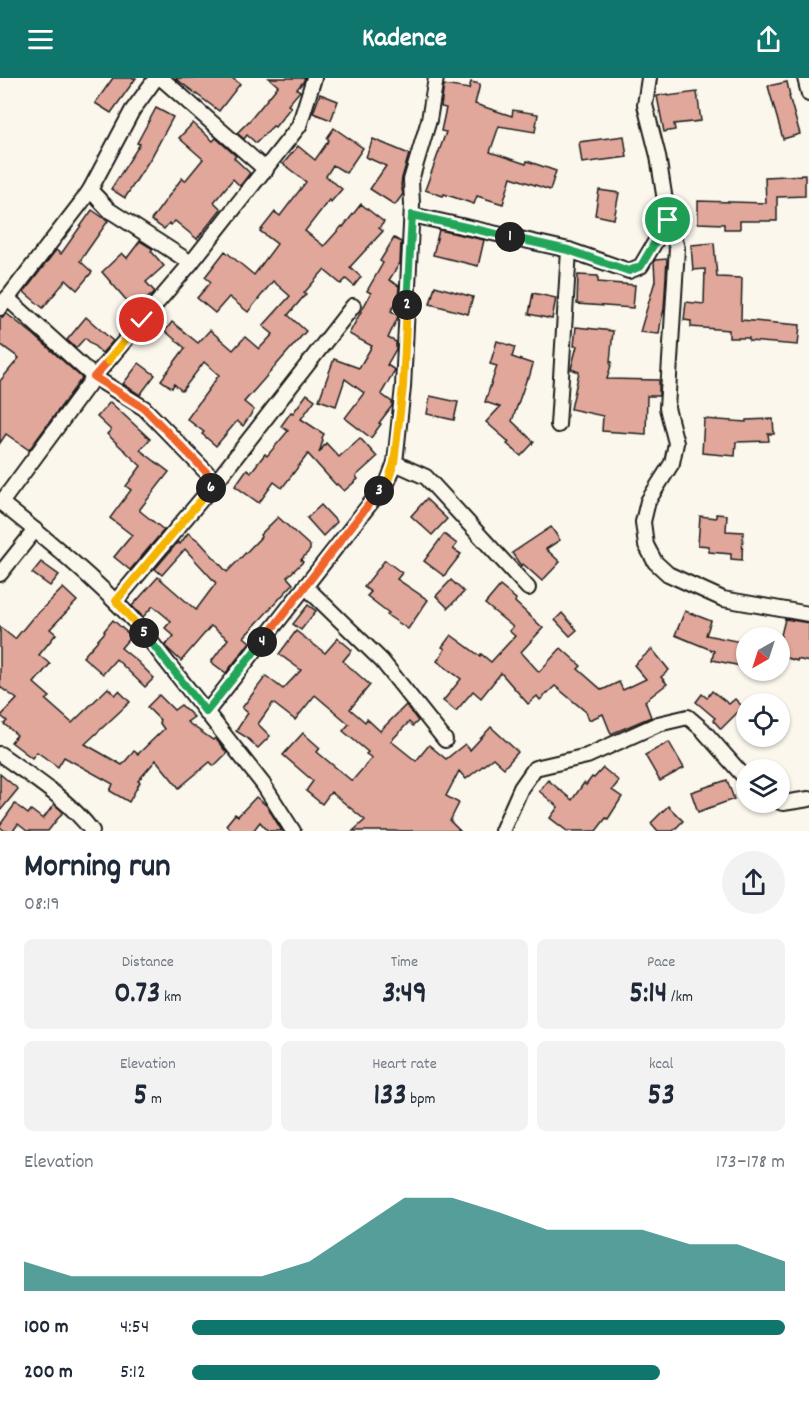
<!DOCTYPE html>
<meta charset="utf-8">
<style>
:root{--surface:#fff;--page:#f2f2f3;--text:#1f2937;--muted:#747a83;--accent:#0f766e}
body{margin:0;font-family:Dekko,sans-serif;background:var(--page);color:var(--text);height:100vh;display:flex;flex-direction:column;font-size:22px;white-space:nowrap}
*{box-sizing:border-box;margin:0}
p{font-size:20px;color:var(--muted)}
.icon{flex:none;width:33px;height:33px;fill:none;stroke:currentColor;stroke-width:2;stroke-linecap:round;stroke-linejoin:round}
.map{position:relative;height:753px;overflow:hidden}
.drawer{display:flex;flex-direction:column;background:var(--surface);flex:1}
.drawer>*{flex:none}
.needle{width:39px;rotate:219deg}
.controls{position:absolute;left:736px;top:549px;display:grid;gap:12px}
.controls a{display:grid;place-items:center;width:54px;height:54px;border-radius:50%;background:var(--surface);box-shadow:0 2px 4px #0004;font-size:30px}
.pin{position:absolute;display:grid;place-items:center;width:51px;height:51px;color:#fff;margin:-26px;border:3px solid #fff;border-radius:50%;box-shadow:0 2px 6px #0007}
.km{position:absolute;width:30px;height:30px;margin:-15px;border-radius:50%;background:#222;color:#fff;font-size:16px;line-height:30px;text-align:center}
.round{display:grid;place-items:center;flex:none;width:63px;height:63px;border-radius:32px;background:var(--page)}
.headline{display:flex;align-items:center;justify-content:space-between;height:102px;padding:0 24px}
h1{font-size:33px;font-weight:700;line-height:45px}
.stats{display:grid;grid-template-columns:repeat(3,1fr);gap:9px;height:102px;padding:6px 24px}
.stats div{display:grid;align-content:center;border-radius:9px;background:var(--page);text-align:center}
.stats b{font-size:30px;font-weight:700}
.stats small{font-size:16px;font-weight:400}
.stats p{font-size:16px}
.chart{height:168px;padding:12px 24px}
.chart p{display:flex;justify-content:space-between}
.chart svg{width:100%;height:108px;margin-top:6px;fill:var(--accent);opacity:.7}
ul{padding:0 24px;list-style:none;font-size:20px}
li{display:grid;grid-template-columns:96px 72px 1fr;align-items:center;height:45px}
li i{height:15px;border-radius:8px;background:var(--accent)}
header{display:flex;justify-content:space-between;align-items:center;height:78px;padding:0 24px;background:var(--accent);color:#fff;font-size:27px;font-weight:700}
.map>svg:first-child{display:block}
.building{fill:#e0a79a;stroke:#1c1c1c;stroke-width:1.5}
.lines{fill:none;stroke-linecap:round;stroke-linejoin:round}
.minor-casing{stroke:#1c1c1c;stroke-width:18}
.minor{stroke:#fbf7ec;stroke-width:14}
.split-1-casing{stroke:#fff;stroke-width:12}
.split-2-casing{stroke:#fff;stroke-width:12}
.split-3-casing{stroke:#fff;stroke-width:12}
.split-4-casing{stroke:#fff;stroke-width:12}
.split-5-casing{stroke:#fff;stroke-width:12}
.split-6-casing{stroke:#fff;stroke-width:12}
.split-7-casing{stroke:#fff;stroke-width:12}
.split-8-casing{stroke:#fff;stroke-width:12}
.split-1{stroke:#22a559;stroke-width:8}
.split-2{stroke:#22a559;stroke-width:8}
.split-3{stroke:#f5b400;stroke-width:8}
.split-4{stroke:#f0652b;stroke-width:8}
.split-5{stroke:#22a559;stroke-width:8}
.split-6{stroke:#f5b400;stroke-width:8}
.split-7{stroke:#f0652b;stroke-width:8}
.split-8{stroke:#f5b400;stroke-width:8}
</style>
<header><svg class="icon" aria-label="menu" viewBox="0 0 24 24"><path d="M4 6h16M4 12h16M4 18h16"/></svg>Kadence<svg class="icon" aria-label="share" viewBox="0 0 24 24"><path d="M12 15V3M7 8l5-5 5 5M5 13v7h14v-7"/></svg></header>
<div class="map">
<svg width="809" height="753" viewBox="0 0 809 753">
<rect width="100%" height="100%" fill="#fbf7ec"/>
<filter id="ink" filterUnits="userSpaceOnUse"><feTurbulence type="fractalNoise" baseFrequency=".0167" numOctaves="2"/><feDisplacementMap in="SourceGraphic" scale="12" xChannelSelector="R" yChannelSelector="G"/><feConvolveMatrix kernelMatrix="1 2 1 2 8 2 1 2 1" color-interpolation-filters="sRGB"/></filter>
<g filter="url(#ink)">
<g class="building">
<polygon points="113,0 136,0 111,35 95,25"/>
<polygon points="175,0 232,0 240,6 219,33"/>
<polygon points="269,0 305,0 303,4 297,11 300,13 288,27 291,29 275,49 273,48 256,65 247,57 244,61 237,55 251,41 278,8"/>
<polygon points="471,4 480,6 475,26 512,38 513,32 538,36 535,54 499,48 490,74 526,86 527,83 556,93 550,112 511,99 503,126 477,118 474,126 444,116 443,118 425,112 446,54 441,53 446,30 441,29 444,7 469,11"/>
<polygon points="787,4 790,18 789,18 800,56 783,61 768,8"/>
<polygon points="697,14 701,43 674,46 675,52 664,54 657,18 668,16 668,18"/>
<polygon points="320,16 338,23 331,42 313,35"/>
<polygon points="156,30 173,39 152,78 125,120 111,111 140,66 137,65"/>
<polygon points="193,45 213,63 216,60 236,78 234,80 250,95 240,108 233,101 214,124 221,131 197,161 175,143 171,147 169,145 164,151 151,142 182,100 185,103 203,81 179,60"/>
<polygon points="334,50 363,70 346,95 333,87 326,98 342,111 331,124 329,122 305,153 324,168 342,148 343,149 361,126 384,144 379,150 383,153 350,189 361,199 354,208 346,201 341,206 324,192 304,215 306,216 288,237 306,253 244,324 254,332 243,348 237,343 216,368 202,356 204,354 187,341 219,297 204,284 182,313 174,306 172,310 161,302 185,270 165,253 172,244 198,265 210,252 233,272 245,259 259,271 273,256 263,248 290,218 273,203 248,234 229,219 215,235 197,220 211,204 205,199 225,173 254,197 277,166 260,153 275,134 280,138 306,104 283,86 298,68 315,82 329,62 327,60"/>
<polygon points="624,58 627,79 582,85 579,64"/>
<polygon points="373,61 409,76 402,100 401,107 403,116 395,127 370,111 386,88 366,79"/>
<polygon points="805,97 805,118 777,119 777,143 740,143 740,151 724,151 724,146 698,145 698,123 766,125 765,99"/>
<polygon points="599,112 619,115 614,141 595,137"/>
<polygon points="92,132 108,143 80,183 92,194 77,212 66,202 43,230 24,214 56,172 61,176"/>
<polygon points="439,152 484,162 478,188 433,177"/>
<polygon points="394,160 401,164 400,185 389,202 399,208 398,221 391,233 398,237 397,241 388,260 396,264 396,271 387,287 395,292 381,316 392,324 392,328 379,345 381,346 371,360 345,340 364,315 345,301 336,328 319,322 334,281 359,290 372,268 349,256 371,215 367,213 383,185 380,183"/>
<polygon points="140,163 153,171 151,173 164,188 146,204 155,214 134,231 102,194 122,175 127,180"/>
<polygon points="714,165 717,199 742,200 741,242 800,247 798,267 749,263 749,260 729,260 729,252 691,249 691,243 684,242 686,224 704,226 705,191 693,192 691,167"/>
<polygon points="667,181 664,231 661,243 659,256 640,254 655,203 654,183 655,182"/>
<polygon points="578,197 598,198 598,204 635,207 633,230 577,226"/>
<polygon points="435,208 473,219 468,236 430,226"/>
<polygon points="533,215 556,220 552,241 529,236"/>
<polygon points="7,236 33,256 82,300 29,372 6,356 0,365 0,303 19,280 0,266 0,241"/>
<polygon points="86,239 113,263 102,275 85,260 76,270 67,262"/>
<polygon points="576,249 613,253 610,284 612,284 607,301 659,302 659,318 647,318 646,356 602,353 603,338 571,331 579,294 571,291 577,268 574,268"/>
<polygon points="497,263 515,269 512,279 533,286 529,300 527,300 512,343 534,364 521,378 507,366 509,364 486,344 500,329 485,324 497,288 490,286"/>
<polygon points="139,285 155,297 140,317 123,306"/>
<polygon points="307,316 315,322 301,341 324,356 322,360 323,362 319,375 326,365 339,379 360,360 377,379 356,398 358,401 344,413 337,406 336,407 308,376 282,410 274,404 259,425 235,408 247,391 251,394 265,376 267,378 288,353 281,348 291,334 293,335"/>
<polygon points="430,318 458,324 454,342 427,336"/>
<polygon points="110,324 150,361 140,372 169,394 140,431 140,433 164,452 130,492 114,479 132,457 110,440 131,412 126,408 141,388 107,356 111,352 97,339"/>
<polygon points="704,341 746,344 746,342 773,341 774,356 768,356 769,363 736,364 735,378 702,375"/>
<polygon points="426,421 447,441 432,457 411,438"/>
<polygon points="321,427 337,444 323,458 307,440"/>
<polygon points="716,436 727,437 726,453 743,454 742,482 731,481 731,476 709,474 709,468 698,467 700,438 716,440"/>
<polygon points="278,439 310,468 310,472 301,482 303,484 287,499 293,506 244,559 250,564 226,595 211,584 228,561 211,548 181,583 165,568 174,558 165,550 171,543 153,528 143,539 132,528 158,499 196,532 216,505 185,471 162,497 155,491 178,464 180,466 188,455 199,463 227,494 261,459 260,457"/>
<polygon points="551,449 560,462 546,471 560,484 542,503 523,486 521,488 512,475"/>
<polygon points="444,456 457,466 453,471 461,476 444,498 424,483"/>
<polygon points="385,482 402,495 397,501 428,522 408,551 387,537 389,535 367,518 371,514 364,509"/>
<polygon points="41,484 59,497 50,508 32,495"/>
<polygon points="451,502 464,514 448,530 436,518"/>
<polygon points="500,508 516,521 515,524 543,550 521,574 539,594 561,570 581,588 578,591 602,612 619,604 623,612 646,601 634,587 652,571 669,592 661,599 667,606 645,623 651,639 611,656 603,636 589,642 586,634 555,608 540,622 537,618 528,626 501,595 481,620 473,613 456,633 443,623 461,601 437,583 445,571 442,569 451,557 480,578 481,576 491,584 515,558 509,553 513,549 485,526"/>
<polygon points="63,510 77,523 50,551 56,556 39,577 50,586 34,605 50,619 46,622 72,645 108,610 115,617 119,613 130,624 85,666 122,687 134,673 138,676 164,651 159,644 160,642 147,629 159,617 174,632 181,627 194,639 187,644 213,662 215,660 227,675 214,688 210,684 179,710 156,682 138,703 140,704 129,724 110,713 113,706 64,679 58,689 37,674 32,680 11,664 17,657 4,646 7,643 1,638 17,621 0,609 0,549 15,561 34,538 35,538"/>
<polygon points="308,527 316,533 301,552 293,546"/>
<polygon points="685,533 711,543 706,557 741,564 738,577 743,578 741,588 712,582 714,573 675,557"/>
<polygon points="562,535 577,552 570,558 555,542"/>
<polygon points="785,541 809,545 809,584 797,581 797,583 780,578 780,561"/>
<polygon points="113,542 131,558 121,570 137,583 154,600 145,609 116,581 103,596 83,579 105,554 104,553"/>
<polygon points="296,553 325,575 338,560 352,572 343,583 370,607 350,631 365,644 367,641 380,653 406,627 418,643 413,648 409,644 391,663 416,683 429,667 446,681 465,666 470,672 491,649 518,674 504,690 493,680 466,701 459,693 446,718 459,725 450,743 460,753 353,753 365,742 331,714 322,726 306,713 313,703 283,677 303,655 320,670 317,674 352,703 372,680 366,676 368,674 343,653 349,646 315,617 295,642 273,625 258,646 270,658 258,670 246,659 236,653 248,635 242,630 266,598 283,611 301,592 279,576"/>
<polygon points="712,613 729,626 735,621 743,629 721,651 713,642 715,640 696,624 702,616 707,620"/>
<polygon points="669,664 684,690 660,703 645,677"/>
<polygon points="603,690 619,703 612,712 622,719 608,741 606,740 596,753 567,753 550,740 558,729 539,713 548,702 572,722 584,705 586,707 592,699 594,700"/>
<polygon points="0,696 18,711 0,733"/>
<polygon points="727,702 734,721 698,734 691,714"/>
<polygon points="256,719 267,728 282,753 268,753 260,744 253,753 233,753 226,747 235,736 238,738"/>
<polygon points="15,726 28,736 31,732 43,741 54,726 63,734 48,753 27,753 18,746 13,753 5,753 0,749 0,747"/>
<polygon points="668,728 683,743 673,753 658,753 651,745"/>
</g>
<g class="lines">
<defs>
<g id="minor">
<polyline points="161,0 266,92"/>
<polyline points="649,0 645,27 658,78 668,142 677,170 667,330 676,365 672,385 648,423 643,444 646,467 655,484 668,496 723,521 809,536"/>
<polyline points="805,0 809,16"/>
<polyline points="90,112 109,132 191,185"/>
<polyline points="412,137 569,172 629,193 641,188 668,142"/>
<polyline points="7,220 94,299 144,330 216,404"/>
<polyline points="0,230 81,125 90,112 132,33 156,0"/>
<polyline points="558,347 569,172"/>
<polyline points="395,385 426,399 528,510"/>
<path d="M0,424C48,462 95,501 137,546L263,706L293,753"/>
<polyline points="1,425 94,299 191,185 299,48 314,0"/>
<polyline points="0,496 35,452"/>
<polyline points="305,508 382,583 445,662"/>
<polyline points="116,523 216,404 353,228"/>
<polyline points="206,635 388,403 395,385 403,309 412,127 411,102 429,42 436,0"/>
<path d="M0,676C32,699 68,721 92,753"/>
<polyline points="780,724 783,725 809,721"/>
<polyline points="502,753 521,710 535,690 587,678 658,646 688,639 702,651 747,702"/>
</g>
</defs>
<use href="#minor" class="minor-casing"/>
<use href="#minor" class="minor"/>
</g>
</g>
<g class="lines" filter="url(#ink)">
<defs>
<polyline id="split-1" points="510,159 568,172 629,193 641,188 668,142"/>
<polyline id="split-2" points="407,227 412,137 510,159"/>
<polyline id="split-3" points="379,413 388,403 394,385 403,309 407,227"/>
<polyline id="split-4" points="262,564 379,413"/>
<polyline id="split-5" points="144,555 206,634 262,564"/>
<polyline id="split-6" points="144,555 116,523 211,410"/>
<polyline id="split-7" points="108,283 94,299 144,330 216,404 211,410"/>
<polyline id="split-8" points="108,283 142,242"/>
</defs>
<use href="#split-1" class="split-1-casing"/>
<use href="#split-2" class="split-2-casing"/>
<use href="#split-3" class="split-3-casing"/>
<use href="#split-4" class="split-4-casing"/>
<use href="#split-5" class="split-5-casing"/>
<use href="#split-6" class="split-6-casing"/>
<use href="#split-7" class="split-7-casing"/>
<use href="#split-8" class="split-8-casing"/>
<use href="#split-1" class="split-1"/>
<use href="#split-2" class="split-2"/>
<use href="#split-3" class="split-3"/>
<use href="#split-4" class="split-4"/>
<use href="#split-5" class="split-5"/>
<use href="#split-6" class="split-6"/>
<use href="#split-7" class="split-7"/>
<use href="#split-8" class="split-8"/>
</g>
</svg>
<div class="controls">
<a><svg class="needle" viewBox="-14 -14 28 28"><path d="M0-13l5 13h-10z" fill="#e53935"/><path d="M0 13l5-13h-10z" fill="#747a83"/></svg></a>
<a><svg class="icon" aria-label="locate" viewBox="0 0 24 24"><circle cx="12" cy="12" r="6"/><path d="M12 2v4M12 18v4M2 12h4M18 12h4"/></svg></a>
<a><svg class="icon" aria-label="layers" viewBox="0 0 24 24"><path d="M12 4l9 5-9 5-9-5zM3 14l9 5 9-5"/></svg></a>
</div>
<div class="pin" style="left:668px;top:142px;background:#1e9e55"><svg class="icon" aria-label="arrive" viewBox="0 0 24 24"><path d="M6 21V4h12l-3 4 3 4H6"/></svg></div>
<div class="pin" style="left:142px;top:242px;background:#d93025"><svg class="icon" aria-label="check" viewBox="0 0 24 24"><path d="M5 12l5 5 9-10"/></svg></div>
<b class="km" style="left:510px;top:159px">1</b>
<b class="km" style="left:407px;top:227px">2</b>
<b class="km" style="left:379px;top:413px">3</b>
<b class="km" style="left:262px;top:564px">4</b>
<b class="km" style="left:144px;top:555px">5</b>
<b class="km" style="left:211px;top:410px">6</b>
</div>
<section class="drawer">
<div class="headline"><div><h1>Morning run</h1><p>08:19</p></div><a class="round"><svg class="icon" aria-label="share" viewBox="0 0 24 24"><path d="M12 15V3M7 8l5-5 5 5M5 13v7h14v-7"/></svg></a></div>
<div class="stats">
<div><p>Distance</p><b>0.73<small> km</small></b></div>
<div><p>Time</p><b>3:49</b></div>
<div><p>Pace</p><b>5:14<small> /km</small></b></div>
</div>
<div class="stats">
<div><p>Elevation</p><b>5<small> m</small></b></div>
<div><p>Heart rate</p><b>133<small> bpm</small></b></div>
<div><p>kcal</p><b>53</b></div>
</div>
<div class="chart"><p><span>Elevation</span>173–178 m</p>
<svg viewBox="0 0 160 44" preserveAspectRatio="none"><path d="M0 44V32L10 38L20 38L30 38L40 38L50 38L60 32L70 19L80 6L90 6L100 12L110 19L120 19L130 19L140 25L150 25L160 32V44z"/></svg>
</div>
<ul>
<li><b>100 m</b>4:54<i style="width:100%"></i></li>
<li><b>200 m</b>5:12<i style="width:79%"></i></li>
</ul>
</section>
